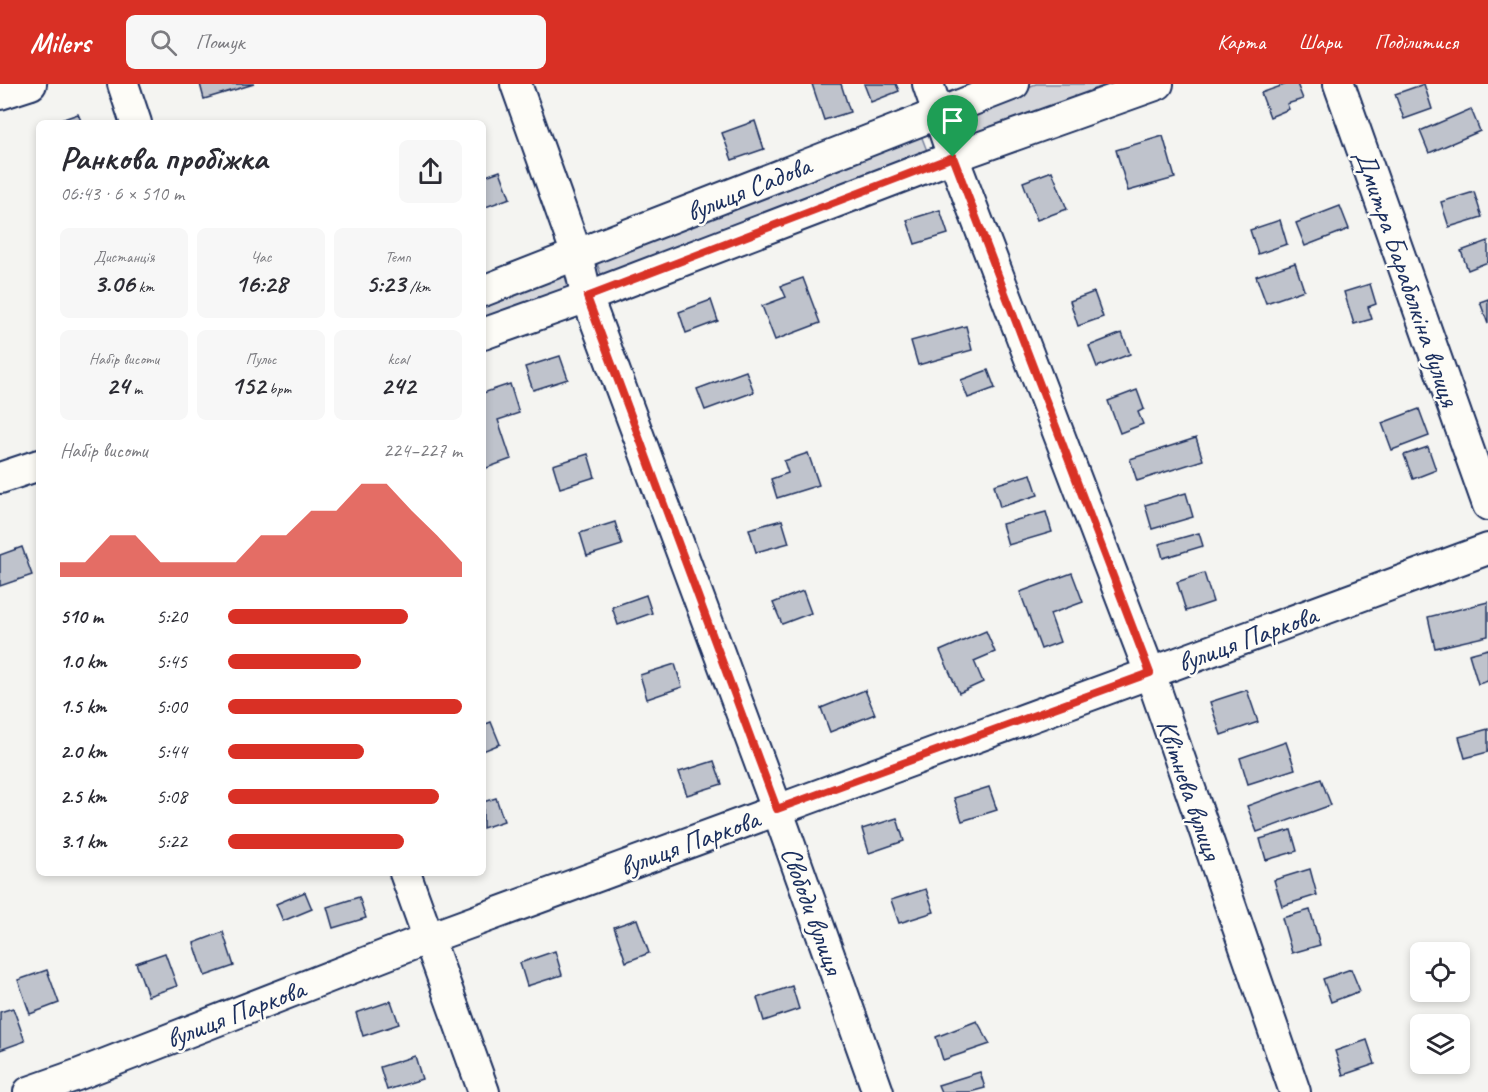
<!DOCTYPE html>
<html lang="uk">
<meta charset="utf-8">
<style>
:root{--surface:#fff;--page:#f7f7f7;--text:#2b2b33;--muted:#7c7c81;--accent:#d93025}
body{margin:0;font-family:Caveat,sans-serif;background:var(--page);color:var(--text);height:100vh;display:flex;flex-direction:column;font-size:22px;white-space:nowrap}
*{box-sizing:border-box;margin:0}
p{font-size:20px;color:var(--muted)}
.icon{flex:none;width:33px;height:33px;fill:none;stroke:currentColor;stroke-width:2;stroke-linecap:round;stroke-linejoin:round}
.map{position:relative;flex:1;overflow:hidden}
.panel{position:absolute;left:36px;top:36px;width:450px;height:756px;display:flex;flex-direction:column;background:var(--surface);border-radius:9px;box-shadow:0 3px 9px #0003}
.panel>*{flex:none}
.fabs{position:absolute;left:1410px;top:858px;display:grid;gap:12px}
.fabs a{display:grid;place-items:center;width:60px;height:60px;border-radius:9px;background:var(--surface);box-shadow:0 3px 9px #0003;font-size:30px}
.pin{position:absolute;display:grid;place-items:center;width:51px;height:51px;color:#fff;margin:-62px -26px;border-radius:50% 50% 50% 0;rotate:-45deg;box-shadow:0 0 6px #0007}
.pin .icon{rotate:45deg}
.round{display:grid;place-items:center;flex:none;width:63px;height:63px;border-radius:9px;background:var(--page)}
.head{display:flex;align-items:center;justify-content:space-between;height:102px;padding:0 24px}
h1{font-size:33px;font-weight:700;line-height:45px}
.stats{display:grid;grid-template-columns:repeat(3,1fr);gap:9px;height:102px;padding:6px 24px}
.stats div{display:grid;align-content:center;border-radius:9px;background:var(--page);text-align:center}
.stats b{font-size:26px;font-weight:700}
.stats small{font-size:16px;font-weight:400}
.stats p{font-size:16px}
.chart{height:168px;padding:12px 24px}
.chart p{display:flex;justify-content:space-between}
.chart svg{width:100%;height:108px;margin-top:6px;fill:var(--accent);opacity:.7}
ul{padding:0 24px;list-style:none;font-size:20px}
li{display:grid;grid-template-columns:96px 72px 1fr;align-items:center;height:45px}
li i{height:15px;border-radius:8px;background:var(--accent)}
header{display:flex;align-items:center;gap:36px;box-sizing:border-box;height:84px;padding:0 30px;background:var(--accent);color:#fff}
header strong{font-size:28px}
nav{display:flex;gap:33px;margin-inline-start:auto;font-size:21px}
.search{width:420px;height:54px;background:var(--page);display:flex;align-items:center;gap:15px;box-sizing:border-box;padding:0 21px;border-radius:9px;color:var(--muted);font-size:22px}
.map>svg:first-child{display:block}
.green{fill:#d4d6db;stroke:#78829c;stroke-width:1.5}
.building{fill:#bfc3cc;stroke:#1b2f5e;stroke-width:1.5}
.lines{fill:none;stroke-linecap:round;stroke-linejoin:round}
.minor-casing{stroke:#1b2f5e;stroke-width:34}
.minor{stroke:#fdfcf7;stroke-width:30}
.route-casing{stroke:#fff;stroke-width:12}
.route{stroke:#d93025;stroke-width:8}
.labels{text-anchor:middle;stroke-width:5;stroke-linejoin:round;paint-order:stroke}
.street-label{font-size:28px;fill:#1b2f5e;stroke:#fdfcf7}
</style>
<header>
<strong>Milers</strong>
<div class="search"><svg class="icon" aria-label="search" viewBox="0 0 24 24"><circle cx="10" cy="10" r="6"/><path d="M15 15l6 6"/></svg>Пошук</div>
<nav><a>Карта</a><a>Шари</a><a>Поділитися</a></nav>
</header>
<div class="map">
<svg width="1488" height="1008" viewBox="0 0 1488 1008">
<rect width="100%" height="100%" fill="#f4f4f1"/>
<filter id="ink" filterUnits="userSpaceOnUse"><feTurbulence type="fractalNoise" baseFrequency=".0167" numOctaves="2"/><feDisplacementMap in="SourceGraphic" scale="12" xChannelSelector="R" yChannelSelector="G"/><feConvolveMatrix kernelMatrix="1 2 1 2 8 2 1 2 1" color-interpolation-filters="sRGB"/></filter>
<g filter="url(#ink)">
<g class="green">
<polygon points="1036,0 1124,0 974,55 964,27"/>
<polygon points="919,46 929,72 603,196 594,171"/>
<polygon points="564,183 573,207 483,238 483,215"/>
</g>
<g class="building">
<polygon points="200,0 254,0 204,15"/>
<polygon points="812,0 841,0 850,28 824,36"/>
<polygon points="864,0 896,0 899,7 871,18"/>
<polygon points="1287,0 1297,0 1303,15 1287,20 1289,25 1270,33 1261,9"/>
<polygon points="1424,0 1432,25 1404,35 1395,10"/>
<polygon points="1471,25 1480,47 1429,69 1420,47"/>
<polygon points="78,30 82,39 52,39"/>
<polygon points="755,37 764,65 732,76 722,49"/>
<polygon points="1163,52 1175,94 1128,107 1116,66"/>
<polygon points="500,87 510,114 483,124 483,93"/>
<polygon points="1052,87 1067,125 1037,136 1023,98"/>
<polygon points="1474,108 1482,133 1449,143 1441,118"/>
<polygon points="1340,122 1349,145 1305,162 1296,139"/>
<polygon points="940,126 948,150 915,160 907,136"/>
<polygon points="1280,136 1287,160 1258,170 1250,146"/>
<polygon points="1488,157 1488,178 1468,186 1461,167"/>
<polygon points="1295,179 1304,206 1266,219 1256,192"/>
<polygon points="803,194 820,239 775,256 762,222 786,213 781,202"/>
<polygon points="1370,200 1376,220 1368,223 1372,235 1354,240 1344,208"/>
<polygon points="1094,208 1103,233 1078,242 1070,217"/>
<polygon points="1488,215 1488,240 1480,218"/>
<polygon points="711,216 718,237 686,249 679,228"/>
<polygon points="966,242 972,266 918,281 911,257"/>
<polygon points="1122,249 1130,270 1097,283 1089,262"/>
<polygon points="560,272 568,295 533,306 525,283"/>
<polygon points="988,286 995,304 968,314 961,296"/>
<polygon points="746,287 754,308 705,326 697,305"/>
<polygon points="510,300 519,329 498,336 511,375 484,385 483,309"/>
<polygon points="1137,306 1144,325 1138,328 1143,340 1120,349 1108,317"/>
<polygon points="1419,325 1429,352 1392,366 1382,339"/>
<polygon points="1196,354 1203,376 1137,397 1130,375"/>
<polygon points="1428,363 1436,386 1413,395 1404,371"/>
<polygon points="808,369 819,401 777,414 771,395 788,389 784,377"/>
<polygon points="588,370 595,393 560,404 553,381"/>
<polygon points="1031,390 1038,411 1000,423 994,401"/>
<polygon points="1186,409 1193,433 1152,445 1145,421"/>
<polygon points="1046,428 1052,448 1008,461 1002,440"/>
<polygon points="782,436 789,459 756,468 749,445"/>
<polygon points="615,438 622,461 587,472 580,449"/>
<polygon points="1199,449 1203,462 1163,474 1159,460"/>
<polygon points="22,463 32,491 0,502 0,471"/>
<polygon points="1072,489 1083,518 1050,530 1060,558 1041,565 1020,508"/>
<polygon points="1204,489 1213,518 1186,527 1177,498"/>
<polygon points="803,507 811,529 782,540 773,519"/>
<polygon points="646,511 652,529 618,541 612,523"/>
<polygon points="1488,518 1488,552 1435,564 1428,533"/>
<polygon points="986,547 995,568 974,577 983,598 959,609 940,567"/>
<polygon points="1488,565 1488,597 1478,600 1469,570"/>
<polygon points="675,580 682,603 647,615 640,591"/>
<polygon points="865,606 875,630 830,648 821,624"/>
<polygon points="1247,606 1258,638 1221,651 1210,618"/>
<polygon points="491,638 500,660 483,667 483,641"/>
<polygon points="1488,645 1488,668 1465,674 1459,653"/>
<polygon points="1286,658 1295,685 1248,700 1240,674"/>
<polygon points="714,677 722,700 687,711 679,688"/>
<polygon points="1321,695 1331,721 1257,748 1247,722"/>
<polygon points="989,703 997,726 962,737 954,714"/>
<polygon points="496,714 504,737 483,744 483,718"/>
<polygon points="897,734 904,757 869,769 862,745"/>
<polygon points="1291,746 1297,767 1266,776 1260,755"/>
<polygon points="1310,785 1317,811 1282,822 1274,796"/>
<polygon points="926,805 934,828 899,839 891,816"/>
<polygon points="305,808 312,825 283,837 276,820"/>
<polygon points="359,813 366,834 333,844 327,823"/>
<polygon points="1310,826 1320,861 1292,869 1282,834"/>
<polygon points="637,835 649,869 626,878 614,843"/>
<polygon points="223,848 234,882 205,892 194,859"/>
<polygon points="555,867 562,891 527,902 520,879"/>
<polygon points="165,869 177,902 148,912 136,879"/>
<polygon points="1351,885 1360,907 1331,918 1323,895"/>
<polygon points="47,886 59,919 30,930 18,896"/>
<polygon points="792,902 799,925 764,937 757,914"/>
<polygon points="391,917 399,940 363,952 356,929"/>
<polygon points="13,924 25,957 0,966 0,928"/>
<polygon points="977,937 990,960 943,976 936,953"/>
<polygon points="1367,956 1375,980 1343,991 1335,967"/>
<polygon points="415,972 422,995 387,1006 380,983"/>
<polygon points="980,988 985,1004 970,1008 941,1008 938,1001"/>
</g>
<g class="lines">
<defs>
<g id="minor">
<polyline points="123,0 136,39"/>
<polyline points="516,0 577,171 587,213 777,725 878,1008"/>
<polyline points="928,0 953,73 1150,589 1295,1008"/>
<polyline points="1339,0 1488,421"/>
<polyline points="0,10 31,0"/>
<polyline points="483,207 1014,0"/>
<polyline points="483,250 587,213 953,73 1158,0"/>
<polyline points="0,394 39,381"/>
<polyline points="405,789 484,1008"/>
<polyline points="29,1008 77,991 429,854 1488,465"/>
</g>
</defs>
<use href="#minor" class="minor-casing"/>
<use href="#minor" class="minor"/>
</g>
</g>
<g class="lines" filter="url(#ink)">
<defs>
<polygon id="route" points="953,73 1150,589 777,725 587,213"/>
</defs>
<use href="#route" class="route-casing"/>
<use href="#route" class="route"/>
</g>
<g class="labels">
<g class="street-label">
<text transform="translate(748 104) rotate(-22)" y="10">вулиця Садова</text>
<text transform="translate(1408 194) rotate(71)" y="10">Дмитра Бараболкіна вулиця</text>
<text transform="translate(1247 554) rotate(-20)" y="10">вулиця Паркова</text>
<text transform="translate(1190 705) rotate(71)" y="10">Квітнева вулиця</text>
<text transform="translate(689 758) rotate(-20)" y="10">вулиця Паркова</text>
<text transform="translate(813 826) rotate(70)" y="10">Свободи вулиця</text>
<text transform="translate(235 929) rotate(-21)" y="10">вулиця Паркова</text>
</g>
</g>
</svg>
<div class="fabs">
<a><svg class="icon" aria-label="locate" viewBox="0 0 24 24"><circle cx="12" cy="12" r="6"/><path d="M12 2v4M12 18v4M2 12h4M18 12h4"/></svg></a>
<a><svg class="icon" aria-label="layers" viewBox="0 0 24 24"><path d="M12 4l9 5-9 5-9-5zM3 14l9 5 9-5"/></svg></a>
</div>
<div class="pin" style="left:953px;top:73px;background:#1e9e55"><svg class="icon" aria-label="arrive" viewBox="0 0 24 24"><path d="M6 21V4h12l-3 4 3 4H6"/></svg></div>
<section class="panel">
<div class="head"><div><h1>Ранкова пробіжка</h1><p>06:43 · 6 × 510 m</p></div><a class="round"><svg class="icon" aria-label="share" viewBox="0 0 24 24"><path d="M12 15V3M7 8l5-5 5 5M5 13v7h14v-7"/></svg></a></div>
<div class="stats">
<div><p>Дистанція</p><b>3.06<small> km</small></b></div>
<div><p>Час</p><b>16:28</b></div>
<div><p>Темп</p><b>5:23<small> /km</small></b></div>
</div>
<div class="stats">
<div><p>Набір висоти</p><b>24<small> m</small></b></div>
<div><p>Пульс</p><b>152<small> bpm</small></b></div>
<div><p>kcal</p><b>242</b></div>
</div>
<div class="chart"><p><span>Набір висоти</span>224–227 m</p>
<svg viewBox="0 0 160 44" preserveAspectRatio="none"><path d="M0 44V38L10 38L20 27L30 27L40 38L50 38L60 38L70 38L80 27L90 27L100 17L110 17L120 6L130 6L140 17L150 27L160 38V44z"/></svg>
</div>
<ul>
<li><b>510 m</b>5:20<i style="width:77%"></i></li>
<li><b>1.0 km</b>5:45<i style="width:57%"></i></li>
<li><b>1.5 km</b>5:00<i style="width:100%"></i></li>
<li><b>2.0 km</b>5:44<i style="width:58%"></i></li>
<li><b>2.5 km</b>5:08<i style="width:90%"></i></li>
<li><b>3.1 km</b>5:22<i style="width:75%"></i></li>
</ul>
</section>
</div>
